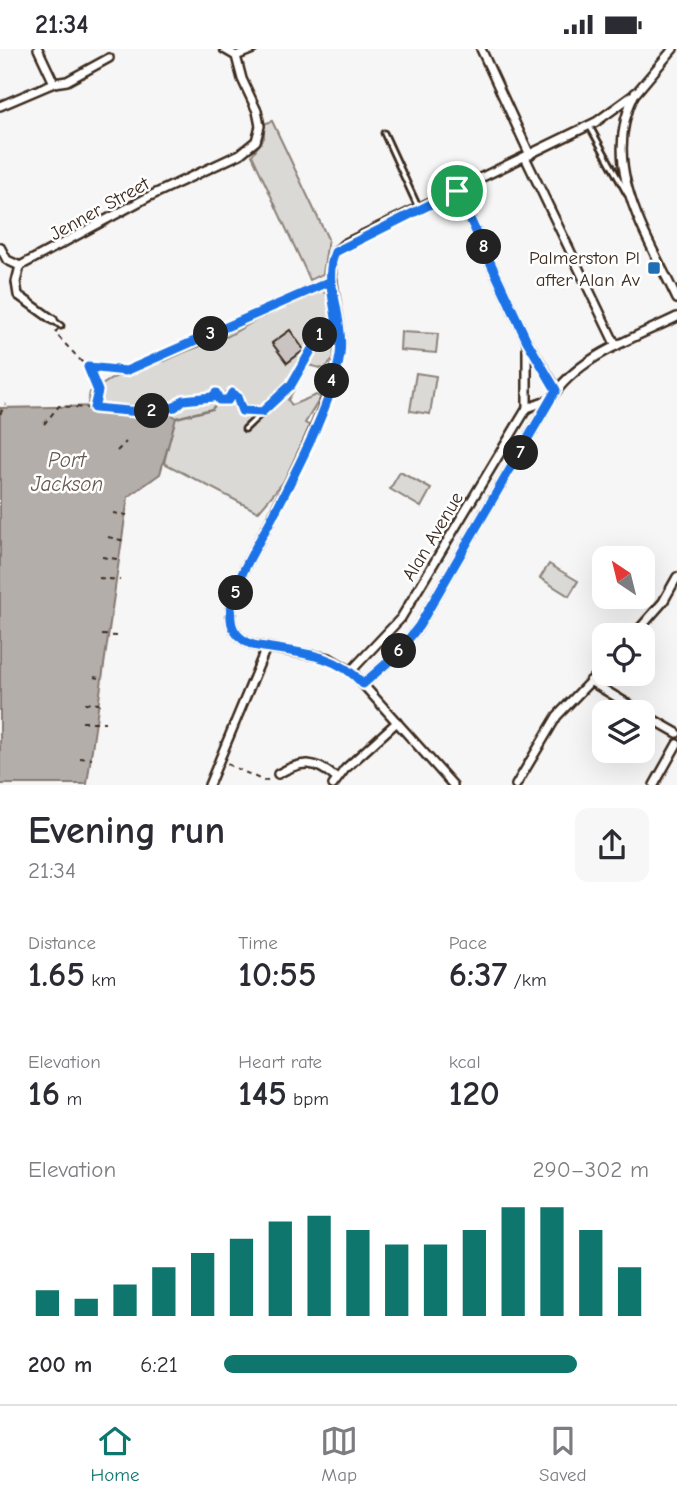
<!DOCTYPE html>
<meta charset="utf-8">
<style>
:root{--surface:#fff;--page:#f7f7f7;--text:#2b2b33;--muted:#7c7c81;--line:#e1e1e2;--accent:#0f766e}
body{margin:0;font-family:"Comic Neue",sans-serif;background:var(--page);color:var(--text);height:100vh;display:flex;flex-direction:column;font-size:26px;white-space:nowrap}
*{box-sizing:border-box;margin:0}
p{font-size:23px;color:var(--muted)}
.icon{flex:none;width:38px;height:38px;fill:none;stroke:currentColor;stroke-width:2;stroke-linecap:round;stroke-linejoin:round}
.map{position:relative;height:736px;overflow:hidden}
.side{display:flex;flex-direction:column;background:var(--surface);flex:1}
.side>*{flex:none}
.needle{width:46px;rotate:325deg}
.fabs{position:absolute;left:592px;top:497px;display:grid;gap:14px}
.fabs a{display:grid;place-items:center;width:63px;height:63px;border-radius:14px;background:var(--surface);box-shadow:0 7px 28px #0002;font-size:35px}
.pin{position:absolute;display:grid;place-items:center;width:60px;height:60px;color:#fff;margin:-30px;border:4px solid #fff;border-radius:50%;box-shadow:0 2px 7px #0007}
.km{position:absolute;width:35px;height:35px;margin:-18px;border-radius:50%;background:#222;color:#fff;font-size:19px;line-height:35px;text-align:center}
.round{display:grid;place-items:center;flex:none;width:74px;height:74px;border-radius:14px;background:var(--page)}
.overview{display:flex;align-items:center;justify-content:space-between;height:119px;padding:0 28px}
h1{font-size:38px;font-weight:700;line-height:52px}
.stats{display:grid;grid-template-columns:repeat(3,1fr);gap:10px;height:119px;padding:7px 28px}
.stats div{display:grid;align-content:center}
.stats b{font-size:35px;font-weight:700}
.stats small{font-size:19px;font-weight:400}
.stats p{font-size:19px}
.chart{height:196px;padding:14px 28px}
.chart p{display:flex;justify-content:space-between}
.chart svg{width:100%;height:126px;margin-top:7px;stroke:var(--accent);stroke-width:6}
ul{padding:0 28px;list-style:none;font-size:23px}
li{display:grid;grid-template-columns:112px 84px 1fr;align-items:center;height:52px}
li i{height:18px;border-radius:9px;background:var(--accent)}
.status{display:flex;justify-content:space-between;align-items:center;height:49px;padding:0 35px;background:var(--surface);direction:ltr}
.status svg{height:19px;fill:currentColor}
.tab-bar{display:flex;justify-content:space-around;align-items:center;height:98px;border-top:2px solid var(--line);background:var(--surface);font-size:19px;color:var(--muted)}
.tab-bar a{display:grid;justify-items:center;gap:4px}
.tab-bar .on{color:var(--accent)}
.map>svg:first-child{display:block}
.green{fill:#dbd9d6;stroke:#8b827a;stroke-width:2}
.water{fill:#b4aeaa;stroke:#847972;stroke-width:2}
.lines{fill:none;stroke-linecap:round;stroke-linejoin:round}
.stream{stroke:#847972;stroke-width:2.5}
.building{fill:#c9c3c1;stroke:#3b2a1e;stroke-width:2}
.lane-casing{stroke:#3b2a1e;stroke-width:9}
.street-casing{stroke:#3b2a1e;stroke-width:12}
.path{stroke:#3b2a1e;stroke-width:2;stroke-dasharray:5 5;stroke-linecap:butt}
.lane{stroke:#fff;stroke-width:3.5}
.street{stroke:#fff;stroke-width:7}
.route-casing{stroke:#fff;stroke-width:14}
.route{stroke:#1a73e8;stroke-width:9}
.poi-dot{fill:#1f6fb2;stroke:#fff;stroke-width:2.5}
.labels{text-anchor:middle;stroke-width:5;stroke-linejoin:round;paint-order:stroke}
.street-label{font-size:19px;fill:#3b2a1e;stroke:#fff}
.poi-label{font-size:19px;fill:#3b2a1e;stroke:#fff;text-anchor:end}
.water-label{font-size:21px;font-style:italic;fill:#65584f;stroke:#fff}
</style>
<div class="status"><b>21:34</b><svg viewBox="0 0 49 12"><path d="M0 12V9h3v3zM5 12V6h3v6zM10 12V3h3v9zM15 12V0h3v12zM26 1h20v11H26zM47 4h2v5h-2z"/></svg></div>
<div class="map">
<svg width="677" height="736" viewBox="0 0 677 736">
<rect width="100%" height="100%" fill="#f7f6f6"/>
<filter id="ink" filterUnits="userSpaceOnUse"><feTurbulence type="fractalNoise" baseFrequency=".0143" numOctaves="2"/><feDisplacementMap in="SourceGraphic" scale="14" xChannelSelector="R" yChannelSelector="G"/><feConvolveMatrix kernelMatrix="1 2 1 2 8 2 1 2 1" color-interpolation-filters="sRGB"/></filter>
<g filter="url(#ink)">
<g class="green">
<polygon points="272,72 328,190 323,225 310,231 252,106 264,89 264,75"/>
<polygon points="322,241 329,248 331,275 327,283 333,289 334,310 324,320 308,316 288,351 292,356 316,346 321,348 305,374 310,377 286,430 258,463 164,414 175,369 88,354 90,343 115,328 228,287 270,263"/>
<polygon points="401,283 438,285 436,304 400,301"/>
<polygon points="416,324 436,327 430,365 410,362"/>
<polygon points="400,423 431,440 421,458 390,440"/>
<polygon points="549,515 578,532 569,547 540,529"/>
</g>
<polygon class="water" points="161,356 176,369 160,425 128,448 87,735 0,735 0,359"/>
<g class="lines">
<polyline class="stream" points="176,369 212,360 226,343"/>
</g>
<polygon class="building" points="290,281 304,301 287,314 272,294"/>
<g class="lines">
<defs>
<g id="lane">
<polyline points="590,78 627,145"/>
<polyline points="384,84 418,158"/>
<polyline points="53,271 61,277"/>
<polyline points="88,318 126,322 161,308"/>
<polyline points="245,380 291,336 322,284 337,278"/>
</g>
<g id="street">
<polyline points="38,0 54,34"/>
<polyline points="481,0 530,106"/>
<polyline points="236,7 253,0"/>
<path d="M635,44C599,117 646,184 677,250"/>
<polyline points="0,57 54,34 67,32 109,9"/>
<polyline points="525,108 616,297"/>
<polyline points="457,142 527,292 557,341"/>
<polyline points="0,198 7,211 20,217"/>
<polyline points="20,217 150,147 240,105 256,92 260,77 257,62 242,30 236,7 224,0"/>
<polyline points="20,217 16,233 18,246 53,271"/>
<polyline points="163,307 331,232"/>
<polyline points="527,359 550,351"/>
<polyline points="634,586 663,553 677,528"/>
<polyline points="351,622 401,569 527,359 527,292"/>
<polyline points="590,632 641,663"/>
<path d="M363,635L395,607L419,577L550,351C578,307 632,290 677,268"/>
<polyline points="642,664 677,684"/>
<path d="M278,725C302,711 315,711 336,729"/>
<polyline points="209,736 266,599"/>
<polyline points="333,736 345,720 397,673"/>
<path d="M453,736L351,622L329,609L253,596C241,591 232,584 231,570C228,538 262,490 275,462C299,412 326,362 339,308C345,283 331,240 331,213L335,203L344,195L596,73L636,44L673,0"/>
<polyline points="516,736 557,667 604,618"/>
<polyline points="654,736 677,695"/>
</g>
</defs>
<use href="#lane" class="lane-casing"/>
<use href="#street" class="street-casing"/>
<g class="path">
<polyline points="58,280 55,284 84,315"/>
<polyline points="91,325 98,342 94,359"/>
<polyline points="0,365 6,355"/>
<polyline points="44,375 59,357 140,363 175,358 183,351 216,344 219,351 228,351 231,344 237,348 242,362 254,362"/>
<polyline points="117,402 126,393"/>
<polyline points="113,464 127,466"/>
<polyline points="108,488 125,492"/>
<polyline points="102,508 117,510"/>
<polyline points="99,529 120,531"/>
<polyline points="102,586 117,587"/>
<polyline points="94,628 103,630"/>
<polyline points="85,654 100,655"/>
<polyline points="82,673 105,673"/>
<polyline points="80,709 92,710"/>
<polyline points="227,715 264,732 273,729"/>
</g>
<use href="#lane" class="lane"/>
<use href="#street" class="street"/>
</g>
</g>
<g class="lines" filter="url(#ink)">
<defs>
<path id="route" d="M457,142L335,203C325,226 335,254 337,278L321,284L291,336L262,363L242,362L237,348L232,344L228,351H219L216,344L212,348L183,351L175,358L140,363L94,359L98,342L88,318L126,322L331,232C335,254 343,283 340,306C333,353 295,424 273,467C259,494 228,540 231,570C232,584 241,591 253,596C294,604 334,602 363,635L395,607L419,577L556,341L527,292L457,142"/>
</defs>
<use href="#route" class="route-casing"/>
<use href="#route" class="route"/>
</g>
<rect class="poi-dot" x="647" y="212" width="14" height="14" rx="3.5"/>
<g class="labels">
<g class="street-label">
<text transform="translate(99 159) rotate(-29)" y="7">Jenner Street</text>
<text transform="translate(432 487) rotate(-59)" y="7">Alan Avenue</text>
</g>
<g class="poi-label">
<text x="640" y="215">Palmerston Pl<tspan x="640" dy="22">after Alan Av</tspan></text>
</g>
<g class="water-label">
<text x="67" y="418">Port<tspan x="67" dy="24">Jackson</tspan></text>
</g>
</g>
</svg>
<div class="fabs">
<a><svg class="needle" viewBox="-14 -14 28 28"><path d="M0-13l5 13h-10z" fill="#e53935"/><path d="M0 13l5-13h-10z" fill="#7c7c81"/></svg></a>
<a><svg class="icon" aria-label="locate" viewBox="0 0 24 24"><circle cx="12" cy="12" r="6"/><path d="M12 2v4M12 18v4M2 12h4M18 12h4"/></svg></a>
<a><svg class="icon" aria-label="layers" viewBox="0 0 24 24"><path d="M12 4l9 5-9 5-9-5zM3 14l9 5 9-5"/></svg></a>
</div>
<div class="pin" style="left:457px;top:142px;background:#1e9e55"><svg class="icon" aria-label="arrive" viewBox="0 0 24 24"><path d="M6 21V4h12l-3 4 3 4H6"/></svg></div>
<b class="km" style="left:320px;top:286px">1</b>
<b class="km" style="left:152px;top:362px">2</b>
<b class="km" style="left:211px;top:285px">3</b>
<b class="km" style="left:332px;top:332px">4</b>
<b class="km" style="left:236px;top:544px">5</b>
<b class="km" style="left:399px;top:602px">6</b>
<b class="km" style="left:521px;top:404px">7</b>
<b class="km" style="left:484px;top:198px">8</b>
</div>
<section class="side">
<div class="overview"><div><h1>Evening run</h1><p>21:34</p></div><a class="round"><svg class="icon" aria-label="share" viewBox="0 0 24 24"><path d="M12 15V3M7 8l5-5 5 5M5 13v7h14v-7"/></svg></a></div>
<div class="stats">
<div><p>Distance</p><b>1.65<small> km</small></b></div>
<div><p>Time</p><b>10:55</b></div>
<div><p>Pace</p><b>6:37<small> /km</small></b></div>
</div>
<div class="stats">
<div><p>Elevation</p><b>16<small> m</small></b></div>
<div><p>Heart rate</p><b>145<small> bpm</small></b></div>
<div><p>kcal</p><b>120</b></div>
</div>
<div class="chart"><p><span>Elevation</span>290–302 m</p>
<svg viewBox="0 0 160 44" preserveAspectRatio="none"><path d="M5 44V35M15 44V38M25 44V33M35 44V27M45 44V22M55 44V17M65 44V11M75 44V9M85 44V14M95 44V19M105 44V19M115 44V14M125 44V6M135 44V6M145 44V14M155 44V27"/></svg>
</div>
<ul>
<li><b>200 m</b>6:21<i style="width:83%"></i></li>
</ul>
</section>
<nav class="tab-bar">
<a class="on"><svg class="icon" aria-label="home" viewBox="0 0 24 24"><path d="M3 11l9-7 9 7M6 9v11h12V9"/></svg>Home</a>
<a><svg class="icon" aria-label="map" viewBox="0 0 24 24"><path d="M3 6l6-2 6 2 6-2v14l-6 2-6-2-6 2zM9 4v14M15 6v14"/></svg>Map</a>
<a><svg class="icon" aria-label="saved" viewBox="0 0 24 24"><path d="M7 4h10v16l-5-4-5 4z"/></svg>Saved</a>
</nav>
